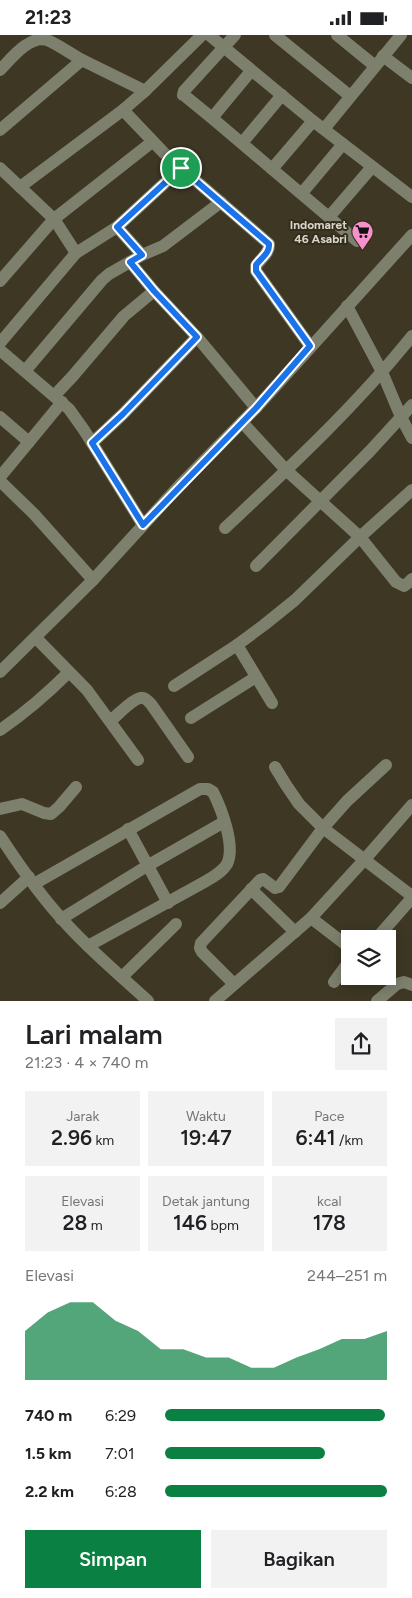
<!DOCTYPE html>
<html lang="id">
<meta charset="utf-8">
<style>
:root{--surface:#fff;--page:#f2f2f2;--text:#202124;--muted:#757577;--accent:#0b8043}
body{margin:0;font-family:Figtree,sans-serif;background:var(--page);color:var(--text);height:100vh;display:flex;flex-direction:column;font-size:19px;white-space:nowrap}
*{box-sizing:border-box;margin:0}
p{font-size:16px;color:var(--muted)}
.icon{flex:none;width:28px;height:28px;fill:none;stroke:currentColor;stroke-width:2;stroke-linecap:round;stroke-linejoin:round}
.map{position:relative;height:966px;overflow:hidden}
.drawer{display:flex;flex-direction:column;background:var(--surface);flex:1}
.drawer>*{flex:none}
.controls{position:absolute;left:341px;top:895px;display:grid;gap:10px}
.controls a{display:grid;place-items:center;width:55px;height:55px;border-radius:0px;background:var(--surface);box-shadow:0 2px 12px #0003;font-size:25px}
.pin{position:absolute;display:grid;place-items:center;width:42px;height:42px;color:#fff;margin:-21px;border:2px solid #fff;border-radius:50%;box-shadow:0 1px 5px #0007}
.round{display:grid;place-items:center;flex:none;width:52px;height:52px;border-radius:0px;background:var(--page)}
.summary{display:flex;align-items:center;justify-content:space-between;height:85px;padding:0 25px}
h1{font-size:28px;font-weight:600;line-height:38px}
.figures{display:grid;grid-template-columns:repeat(3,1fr);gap:8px;height:85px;padding:5px 25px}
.figures div{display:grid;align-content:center;border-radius:0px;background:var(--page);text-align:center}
.figures b{font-size:21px;font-weight:600}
.figures small{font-size:14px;font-weight:400}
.figures p{font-size:14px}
.chart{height:140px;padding:10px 25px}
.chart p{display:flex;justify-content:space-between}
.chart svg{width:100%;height:90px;margin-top:5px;fill:var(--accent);opacity:.7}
.cta{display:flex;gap:10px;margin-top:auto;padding:10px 25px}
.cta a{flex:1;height:58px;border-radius:0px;background:var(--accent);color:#fff;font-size:20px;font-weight:600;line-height:58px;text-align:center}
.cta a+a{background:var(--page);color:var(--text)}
ul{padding:0 25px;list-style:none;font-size:16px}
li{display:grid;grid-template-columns:80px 60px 1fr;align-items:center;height:38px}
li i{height:12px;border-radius:6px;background:var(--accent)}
.status{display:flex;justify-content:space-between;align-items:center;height:35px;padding:0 25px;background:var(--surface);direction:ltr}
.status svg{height:14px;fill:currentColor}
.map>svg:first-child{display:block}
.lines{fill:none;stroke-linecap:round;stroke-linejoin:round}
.minor{stroke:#7d806d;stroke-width:12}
.route-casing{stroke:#fff;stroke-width:10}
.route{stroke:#1a73e8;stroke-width:6}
.labels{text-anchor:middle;stroke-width:4;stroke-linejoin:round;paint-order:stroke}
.poi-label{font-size:12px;font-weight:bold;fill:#d8d4c9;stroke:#332d1b;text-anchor:end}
</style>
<div class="status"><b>21:23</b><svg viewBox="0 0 49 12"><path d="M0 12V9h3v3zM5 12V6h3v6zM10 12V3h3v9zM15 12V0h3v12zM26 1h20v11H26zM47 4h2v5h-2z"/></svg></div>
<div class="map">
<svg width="412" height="966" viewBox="0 0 412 966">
<rect width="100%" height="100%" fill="#3d3724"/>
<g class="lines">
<g class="minor">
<polyline points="209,0 313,86 412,162"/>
<polyline points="235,0 184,56 183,60 185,61 212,83 272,134 313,86"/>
<polyline points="275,0 350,61"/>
<polyline points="337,0 375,31"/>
<polyline points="383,21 412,43"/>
<path d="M0,35C11,24 29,0 47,5C59,10 71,19 82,25"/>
<path d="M123,75L164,118L269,209C270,218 261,223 256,231V236L310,311"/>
<polyline points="212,83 251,36"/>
<polyline points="324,94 401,0"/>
<polyline points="0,95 82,25 145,56"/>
<polyline points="242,108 282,60"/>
<polyline points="0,133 54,184 0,246"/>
<polyline points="272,134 357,206"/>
<polyline points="20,152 123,75 145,56 202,0"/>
<polyline points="302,158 343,109"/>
<polyline points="329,182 372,132"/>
<polyline points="117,192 181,133"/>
<polyline points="76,218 54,184 152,107"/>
<polyline points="142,220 163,211 221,167"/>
<polyline points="347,271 382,337 401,382 412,403"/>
<polyline points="197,302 256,373"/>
<polyline points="0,308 76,218 117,192 142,220 109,239 102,245 25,336"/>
<polyline points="0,315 69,374 84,395 143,490"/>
<polyline points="54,361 72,342 124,281 154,256 130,227"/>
<polyline points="0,382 29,407 62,367"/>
<polyline points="242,387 286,435 360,502 396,547 404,551 408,548 412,544"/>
<polyline points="92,408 123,379 197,302 154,256"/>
<polyline points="0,442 29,407"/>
<polyline points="0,446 34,479 93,545"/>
<path d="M225,493C290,432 356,371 412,301"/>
<polyline points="256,531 370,416 412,370"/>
<polyline points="36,603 87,655 138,725"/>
<polyline points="0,637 93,545 179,451 256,373 412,200"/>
<polyline points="174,651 237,610"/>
<polyline points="272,668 237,610 264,590 295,565 360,502 412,455"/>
<polyline points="191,683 256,642"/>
<path d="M110,686C117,681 131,665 140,663C145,662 148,666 151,669L188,722"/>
<path d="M0,695C25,678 47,659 69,637"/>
<polyline points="275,732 286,750 299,769 323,793 347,766 386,730"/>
<polyline points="0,774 22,769 44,778 51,779 59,772 76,752"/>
<polyline points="128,794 168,868"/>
<path d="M0,801C19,830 39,859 62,884C88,914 119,939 148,966"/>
<path d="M34,849L200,754H208L213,757C221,773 236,811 227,829C221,839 209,844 199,850L88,911"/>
<polyline points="251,854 295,897"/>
<polyline points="0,868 29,842"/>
<polyline points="311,883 350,913"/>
<polyline points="61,884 147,831 224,787"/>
<polyline points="376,904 412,863"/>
<polyline points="122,942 176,889"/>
<polyline points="334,947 350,925"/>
<polyline points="234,949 202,917 200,913 201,908 260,845 263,844 275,853 279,852 323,793 412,861"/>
<polyline points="215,966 311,883 365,824 412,770"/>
<polyline points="377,966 397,949 404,947 412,950"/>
</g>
</g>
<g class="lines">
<defs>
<path id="route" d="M181,133L269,209C270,218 261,223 256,230V236L310,311L256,373L143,490L92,408L123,379L197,302L154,256L130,227L142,220L117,192Z"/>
</defs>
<use href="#route" class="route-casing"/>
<use href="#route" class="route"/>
</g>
<defs>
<symbol id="supermarket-pin" viewBox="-11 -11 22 30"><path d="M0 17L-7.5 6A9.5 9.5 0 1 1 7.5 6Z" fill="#f890cc" stroke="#332d1b"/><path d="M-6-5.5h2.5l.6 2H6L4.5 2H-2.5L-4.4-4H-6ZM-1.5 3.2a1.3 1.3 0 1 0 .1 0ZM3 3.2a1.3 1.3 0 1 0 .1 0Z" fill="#111"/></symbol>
</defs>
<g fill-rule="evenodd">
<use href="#supermarket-pin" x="350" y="184" width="25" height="34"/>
</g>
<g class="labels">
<g class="poi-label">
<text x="347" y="194">Indomaret<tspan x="347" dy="14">46 Asabri</tspan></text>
</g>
</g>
</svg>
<div class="controls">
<a><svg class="icon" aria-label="layers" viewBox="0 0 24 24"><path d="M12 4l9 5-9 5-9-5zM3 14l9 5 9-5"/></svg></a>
</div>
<div class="pin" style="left:181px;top:133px;background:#1e9e55"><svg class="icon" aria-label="arrive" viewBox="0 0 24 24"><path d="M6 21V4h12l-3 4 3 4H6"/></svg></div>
</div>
<section class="drawer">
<div class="summary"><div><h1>Lari malam</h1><p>21:23 · 4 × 740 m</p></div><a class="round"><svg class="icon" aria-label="share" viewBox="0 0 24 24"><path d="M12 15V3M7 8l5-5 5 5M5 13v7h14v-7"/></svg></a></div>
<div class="figures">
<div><p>Jarak</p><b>2.96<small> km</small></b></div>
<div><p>Waktu</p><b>19:47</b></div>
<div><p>Pace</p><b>6:41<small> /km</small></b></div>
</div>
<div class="figures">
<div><p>Elevasi</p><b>28<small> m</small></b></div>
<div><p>Detak jantung</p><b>146<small> bpm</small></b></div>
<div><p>kcal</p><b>178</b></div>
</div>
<div class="chart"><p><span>Elevasi</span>244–251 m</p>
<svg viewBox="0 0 160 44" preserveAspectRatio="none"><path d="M0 44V20L10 11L20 6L30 6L40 15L50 20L60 29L70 29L80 33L90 33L100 38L110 38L120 33L130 29L140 24L150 24L160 20V44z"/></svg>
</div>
<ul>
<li><b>740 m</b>6:29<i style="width:99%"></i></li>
<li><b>1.5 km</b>7:01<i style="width:72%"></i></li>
<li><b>2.2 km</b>6:28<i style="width:100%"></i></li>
</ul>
<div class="cta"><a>Simpan</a><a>Bagikan</a></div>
</section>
